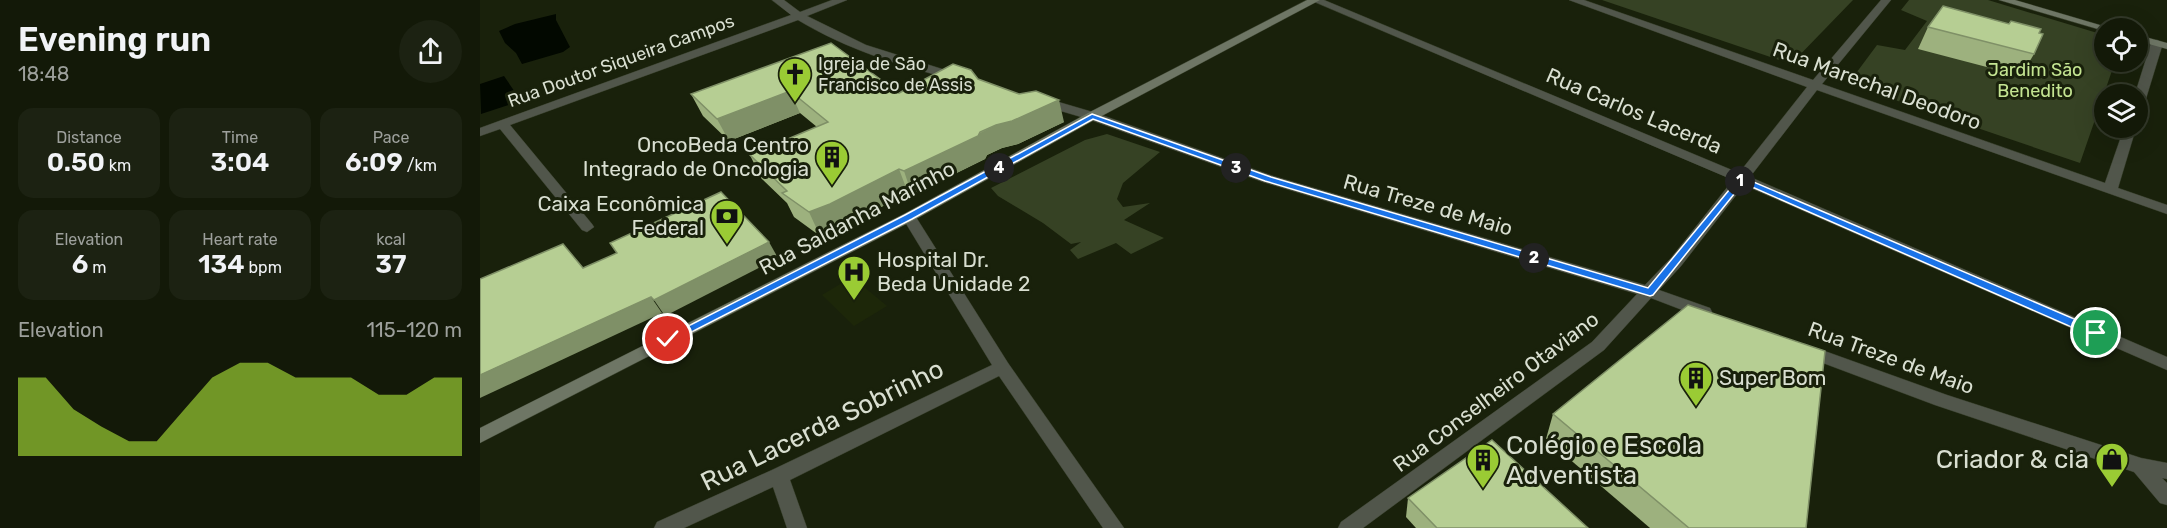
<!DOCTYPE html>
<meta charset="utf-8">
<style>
:root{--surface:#131908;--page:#1c2212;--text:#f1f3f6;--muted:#9da09c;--line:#323829;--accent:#9acb34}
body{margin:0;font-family:Rubik,sans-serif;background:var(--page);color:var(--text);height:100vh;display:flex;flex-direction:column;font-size:22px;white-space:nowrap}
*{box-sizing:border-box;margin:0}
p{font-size:20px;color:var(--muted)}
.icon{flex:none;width:33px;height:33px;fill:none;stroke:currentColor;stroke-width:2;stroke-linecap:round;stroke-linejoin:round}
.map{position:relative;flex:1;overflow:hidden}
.details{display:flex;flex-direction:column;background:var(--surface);width:480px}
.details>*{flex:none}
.buttons{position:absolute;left:1614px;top:18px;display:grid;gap:12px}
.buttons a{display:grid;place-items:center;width:54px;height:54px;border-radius:50%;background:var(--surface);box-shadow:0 6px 24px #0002,0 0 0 2px var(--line);font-size:30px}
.pin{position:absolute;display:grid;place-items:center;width:51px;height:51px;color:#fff;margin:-26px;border:3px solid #fff;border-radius:50%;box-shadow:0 2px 6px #0007}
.km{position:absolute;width:30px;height:30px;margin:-15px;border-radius:50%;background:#222;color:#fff;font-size:16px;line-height:30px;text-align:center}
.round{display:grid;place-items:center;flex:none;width:63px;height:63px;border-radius:32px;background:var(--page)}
.head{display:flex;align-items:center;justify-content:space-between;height:102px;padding:0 18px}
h1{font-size:33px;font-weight:600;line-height:45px}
.metrics{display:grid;grid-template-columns:repeat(3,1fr);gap:9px;height:102px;padding:6px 18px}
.metrics div{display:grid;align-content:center;border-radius:15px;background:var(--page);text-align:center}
.metrics b{font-size:26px;font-weight:600}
.metrics small{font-size:16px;font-weight:400}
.metrics p{font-size:16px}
.chart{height:168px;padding:12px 18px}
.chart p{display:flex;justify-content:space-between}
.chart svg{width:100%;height:108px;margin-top:6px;fill:var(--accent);opacity:.7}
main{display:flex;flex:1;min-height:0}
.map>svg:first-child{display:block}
.built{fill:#1d2709}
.green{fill:#364224}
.water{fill:#020800}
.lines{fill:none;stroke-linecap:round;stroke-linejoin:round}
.minor-casing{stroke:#343c27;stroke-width:1}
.secondary-casing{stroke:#343c27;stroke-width:1}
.minor{fill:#51564b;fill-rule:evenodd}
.secondary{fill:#6e7665;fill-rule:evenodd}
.wall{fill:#9db17e}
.shaded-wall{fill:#7f9067}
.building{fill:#b6ce93;stroke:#7f9067;stroke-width:1.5}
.route{fill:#1a73e8;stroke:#fff;stroke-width:1.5}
.labels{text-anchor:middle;stroke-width:6;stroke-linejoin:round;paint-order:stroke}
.far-street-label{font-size:18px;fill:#d9dfd1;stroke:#19210b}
.far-poi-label{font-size:18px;fill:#d9dfd1;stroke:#19210b;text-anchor:start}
.far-park-label{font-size:18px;fill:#c4e592;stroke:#19210b}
.street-label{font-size:21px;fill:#d9dfd1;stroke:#19210b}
.poi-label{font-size:21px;fill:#d9dfd1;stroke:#19210b;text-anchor:end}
.near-street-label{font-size:26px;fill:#d9dfd1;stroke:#19210b}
.near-poi-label{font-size:26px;fill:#d9dfd1;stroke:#19210b;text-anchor:start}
</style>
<main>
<section class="details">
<div class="head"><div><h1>Evening run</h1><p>18:48</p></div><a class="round"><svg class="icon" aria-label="share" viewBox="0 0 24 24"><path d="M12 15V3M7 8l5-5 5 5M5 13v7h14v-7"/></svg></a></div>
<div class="metrics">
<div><p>Distance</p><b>0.50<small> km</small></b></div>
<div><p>Time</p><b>3:04</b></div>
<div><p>Pace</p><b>6:09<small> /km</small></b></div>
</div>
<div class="metrics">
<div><p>Elevation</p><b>6<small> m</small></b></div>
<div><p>Heart rate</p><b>134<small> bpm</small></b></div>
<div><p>kcal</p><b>37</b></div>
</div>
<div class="chart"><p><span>Elevation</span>115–120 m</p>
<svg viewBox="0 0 160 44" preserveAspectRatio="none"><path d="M0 44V12L10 12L20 25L30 32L40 38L50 38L60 25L70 12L80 6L90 6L100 12L110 12L120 12L130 19L140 19L150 12L160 12V44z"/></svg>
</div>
</section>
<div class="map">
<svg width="1687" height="528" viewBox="0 0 1687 528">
<rect width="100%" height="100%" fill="#19210b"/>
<polygon class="built" points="372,277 407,306 374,326 342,295"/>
<g class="green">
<polygon points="1122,0 1373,0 1311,64"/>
<polygon points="1429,0 1508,0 1624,35 1624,62 1635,62 1600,163 1368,84 1397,45 1425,50 1447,21 1421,10"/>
<polygon points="627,134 680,152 643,183 637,199 643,207 670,203 644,220 684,238 651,254 636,243 598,259 590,250 601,242 591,244 563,223 518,196 511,188 605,140"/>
</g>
<g class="water">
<polygon points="76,14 76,20 90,47 83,52 42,64 36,53 25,43 19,31 35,24"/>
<polygon points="24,76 41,101 1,114 0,84"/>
</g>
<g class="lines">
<defs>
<g id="minor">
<path d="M292,0H304L320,12L352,0H367L327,16L386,45L481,75L483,77L477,80C422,67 366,49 318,20L30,125L112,224L114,227L107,232L102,230L20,129L0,136V128L311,15Z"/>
<polygon points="830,0 844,0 1259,173 1327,87 1089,0 1104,0 1333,80 1401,0 1411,0 1342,84 1625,183 1644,128 1656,128 1638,188 1687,205 1687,214 1337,90 1270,177 1687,357 1687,370 1264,185 1201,266 1179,290 1230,308 1232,312 1230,316 1218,316 1171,298 1124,350 883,528 858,528 861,522 1112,342 1157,294 783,182 608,119 557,104 557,98 565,98 616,113 793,176 1165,285 1191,258 1253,180"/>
<polygon points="1677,40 1683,43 1664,105 1658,109 1658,94 1655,94 1671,43"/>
<polygon points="429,213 434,214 528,363 644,528 623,528 519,376 310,480 327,528 307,528 293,487 204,528 174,528 177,522 292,470 512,365 422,217"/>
<polygon points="1325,344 1467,395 1661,458 1687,463 1687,479 1682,478 1687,483 1687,505 1680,503 1654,472 1455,405 1319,354 1317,350 1319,346"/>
</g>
<g id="secondary">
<polygon points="827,0 840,0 616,119 434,220 0,443 0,428 424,214 608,113"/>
<polygon points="1519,0 1535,0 1630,28 1621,30"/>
<polygon points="1658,35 1687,43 1687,49 1658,41"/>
</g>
</defs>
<use href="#minor" class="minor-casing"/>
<use href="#secondary" class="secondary-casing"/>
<use href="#minor" class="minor"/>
<use href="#secondary" class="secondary"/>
</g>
<g class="wall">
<polygon points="1448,27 1559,33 1554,54 1541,76 1438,49"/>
<polygon points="351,43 419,93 498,79 584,122 538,144 522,148 507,155 505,159 432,195 428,193 361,228 340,236 314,217 307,203 281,178 270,155 337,127 320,113 249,141 223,116 211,94"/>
<polygon points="1073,414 1326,528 1170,528 1066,439"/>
<polygon points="928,498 1108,528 936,528 926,517"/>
</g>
<g class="shaded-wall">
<polygon points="310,91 320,113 249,141 237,119"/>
<polygon points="579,100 584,122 538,144 522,148 507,155 505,159 432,195 424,171 516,125"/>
<polygon points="419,169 428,193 361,228 340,236 329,212"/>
<polygon points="289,242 298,258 185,316 174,300"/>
<polygon points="171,297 182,313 0,398 0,375"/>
</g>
<g class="building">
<polygon points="1463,6 1529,24 1531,21 1561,29 1559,33 1563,34 1554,54 1448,27"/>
<polygon points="351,43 419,93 473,64 491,70 498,79 539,94 556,91 579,100 532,121 516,125 500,132 498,136 424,171 419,169 350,204 329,212 302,193 307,191 270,155 348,122 310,91 237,119 211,94"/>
<polygon points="241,192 289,242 174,300 171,297 0,375 0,279 83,244 103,268 137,253 130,243"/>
<polygon points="1208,305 1345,351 1326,528 1209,528 1073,414"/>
<polygon points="1012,440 1108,528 957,528 928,498"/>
</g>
<polygon class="route" points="612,114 791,177 1168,288 1259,178 1262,177 1620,330 1621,333 1616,337 1612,336 1263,183 1173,295 1170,296 785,181 613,119 432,219 192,342 188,343 183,339 425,215"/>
<defs>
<symbol id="church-pin" viewBox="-11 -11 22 30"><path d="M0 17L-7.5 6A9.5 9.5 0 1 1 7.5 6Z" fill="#9acb34" stroke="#19210b"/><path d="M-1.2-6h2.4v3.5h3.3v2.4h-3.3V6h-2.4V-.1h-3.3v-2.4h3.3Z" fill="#111"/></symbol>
<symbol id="building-pin" viewBox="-11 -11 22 30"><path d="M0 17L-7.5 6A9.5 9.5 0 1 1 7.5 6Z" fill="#9acb34" stroke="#19210b"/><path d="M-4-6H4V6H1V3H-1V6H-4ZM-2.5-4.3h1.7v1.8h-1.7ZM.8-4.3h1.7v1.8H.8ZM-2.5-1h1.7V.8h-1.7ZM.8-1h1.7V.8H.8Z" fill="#111"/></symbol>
<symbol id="bank-pin" viewBox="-11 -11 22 30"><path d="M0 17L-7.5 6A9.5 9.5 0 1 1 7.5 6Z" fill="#9acb34" stroke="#19210b"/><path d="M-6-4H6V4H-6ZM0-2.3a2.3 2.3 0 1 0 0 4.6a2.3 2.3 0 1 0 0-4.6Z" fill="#111"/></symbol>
<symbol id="hospital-pin" viewBox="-11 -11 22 30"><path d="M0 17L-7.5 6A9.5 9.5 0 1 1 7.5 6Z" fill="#9acb34" stroke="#19210b"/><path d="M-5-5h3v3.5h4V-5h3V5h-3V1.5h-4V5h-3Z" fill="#111"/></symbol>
<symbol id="shop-pin" viewBox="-11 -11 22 30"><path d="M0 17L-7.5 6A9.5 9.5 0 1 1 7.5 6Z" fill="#9acb34" stroke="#19210b"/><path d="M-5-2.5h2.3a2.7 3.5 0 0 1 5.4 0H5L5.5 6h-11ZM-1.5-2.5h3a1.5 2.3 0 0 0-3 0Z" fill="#111"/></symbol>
</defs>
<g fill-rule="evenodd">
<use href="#church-pin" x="296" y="55" width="38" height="52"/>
<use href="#building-pin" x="333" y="138" width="38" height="52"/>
<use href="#bank-pin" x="228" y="197" width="38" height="52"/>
<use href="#hospital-pin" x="355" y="253" width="38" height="52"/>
<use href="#building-pin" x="1197" y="359" width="38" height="52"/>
<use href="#shop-pin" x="1613" y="440" width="38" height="52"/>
<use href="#building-pin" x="984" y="441" width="38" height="52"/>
</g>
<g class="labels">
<g class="far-street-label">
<text transform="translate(141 61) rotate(-20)" y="6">Rua Doutor Siqueira Campos</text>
</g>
<g class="far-poi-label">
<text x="338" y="70">Igreja de São<tspan x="338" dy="21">Francisco de Assis</tspan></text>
</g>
<g class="far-park-label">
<text x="1555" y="76">Jardim São<tspan x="1555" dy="21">Benedito</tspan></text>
</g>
<g class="street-label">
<text transform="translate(1397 86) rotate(20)" y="7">Rua Marechal Deodoro</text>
<text transform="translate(1154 111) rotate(23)" y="7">Rua Carlos Lacerda</text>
<text transform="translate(948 205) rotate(16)" y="7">Rua Treze de Maio</text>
<text transform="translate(377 218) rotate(-28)" y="7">Rua Saldanha Marinho</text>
<text transform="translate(1411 358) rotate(20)" y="7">Rua Treze de Maio</text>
<text transform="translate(1016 392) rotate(-37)" y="7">Rua Conselheiro Otaviano</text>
</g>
<g class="poi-label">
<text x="329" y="152">OncoBeda Centro<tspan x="329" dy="24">Integrado de Oncologia</tspan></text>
<text x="224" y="211">Caixa Econômica<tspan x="224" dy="24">Federal</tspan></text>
<text x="397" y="267" text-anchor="start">Hospital Dr.<tspan x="397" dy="24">Beda Unidade 2</tspan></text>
<text x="1239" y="385" text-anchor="start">Super Bom</text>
</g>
<g class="near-street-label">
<text transform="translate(342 425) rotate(-26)" y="9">Rua Lacerda Sobrinho</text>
</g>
<g class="near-poi-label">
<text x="1026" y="454">Colégio e Escola<tspan x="1026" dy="30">Adventista</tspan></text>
<text x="1609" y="468" text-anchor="end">Criador &amp; cia</text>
</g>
</g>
</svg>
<div class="buttons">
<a><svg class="icon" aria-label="locate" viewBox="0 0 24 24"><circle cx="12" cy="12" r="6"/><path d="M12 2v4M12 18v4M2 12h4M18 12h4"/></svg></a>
<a><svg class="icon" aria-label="layers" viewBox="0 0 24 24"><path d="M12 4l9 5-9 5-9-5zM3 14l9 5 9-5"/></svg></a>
</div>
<div class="pin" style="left:1616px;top:333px;background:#1e9e55"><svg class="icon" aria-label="arrive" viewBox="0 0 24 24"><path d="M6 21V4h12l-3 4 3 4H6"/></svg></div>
<div class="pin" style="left:188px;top:339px;background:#d93025"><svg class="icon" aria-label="check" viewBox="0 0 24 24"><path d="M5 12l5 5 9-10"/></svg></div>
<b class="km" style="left:1260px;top:181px">1</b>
<b class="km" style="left:1054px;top:258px">2</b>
<b class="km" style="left:756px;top:168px">3</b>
<b class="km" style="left:519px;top:168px">4</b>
</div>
</main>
